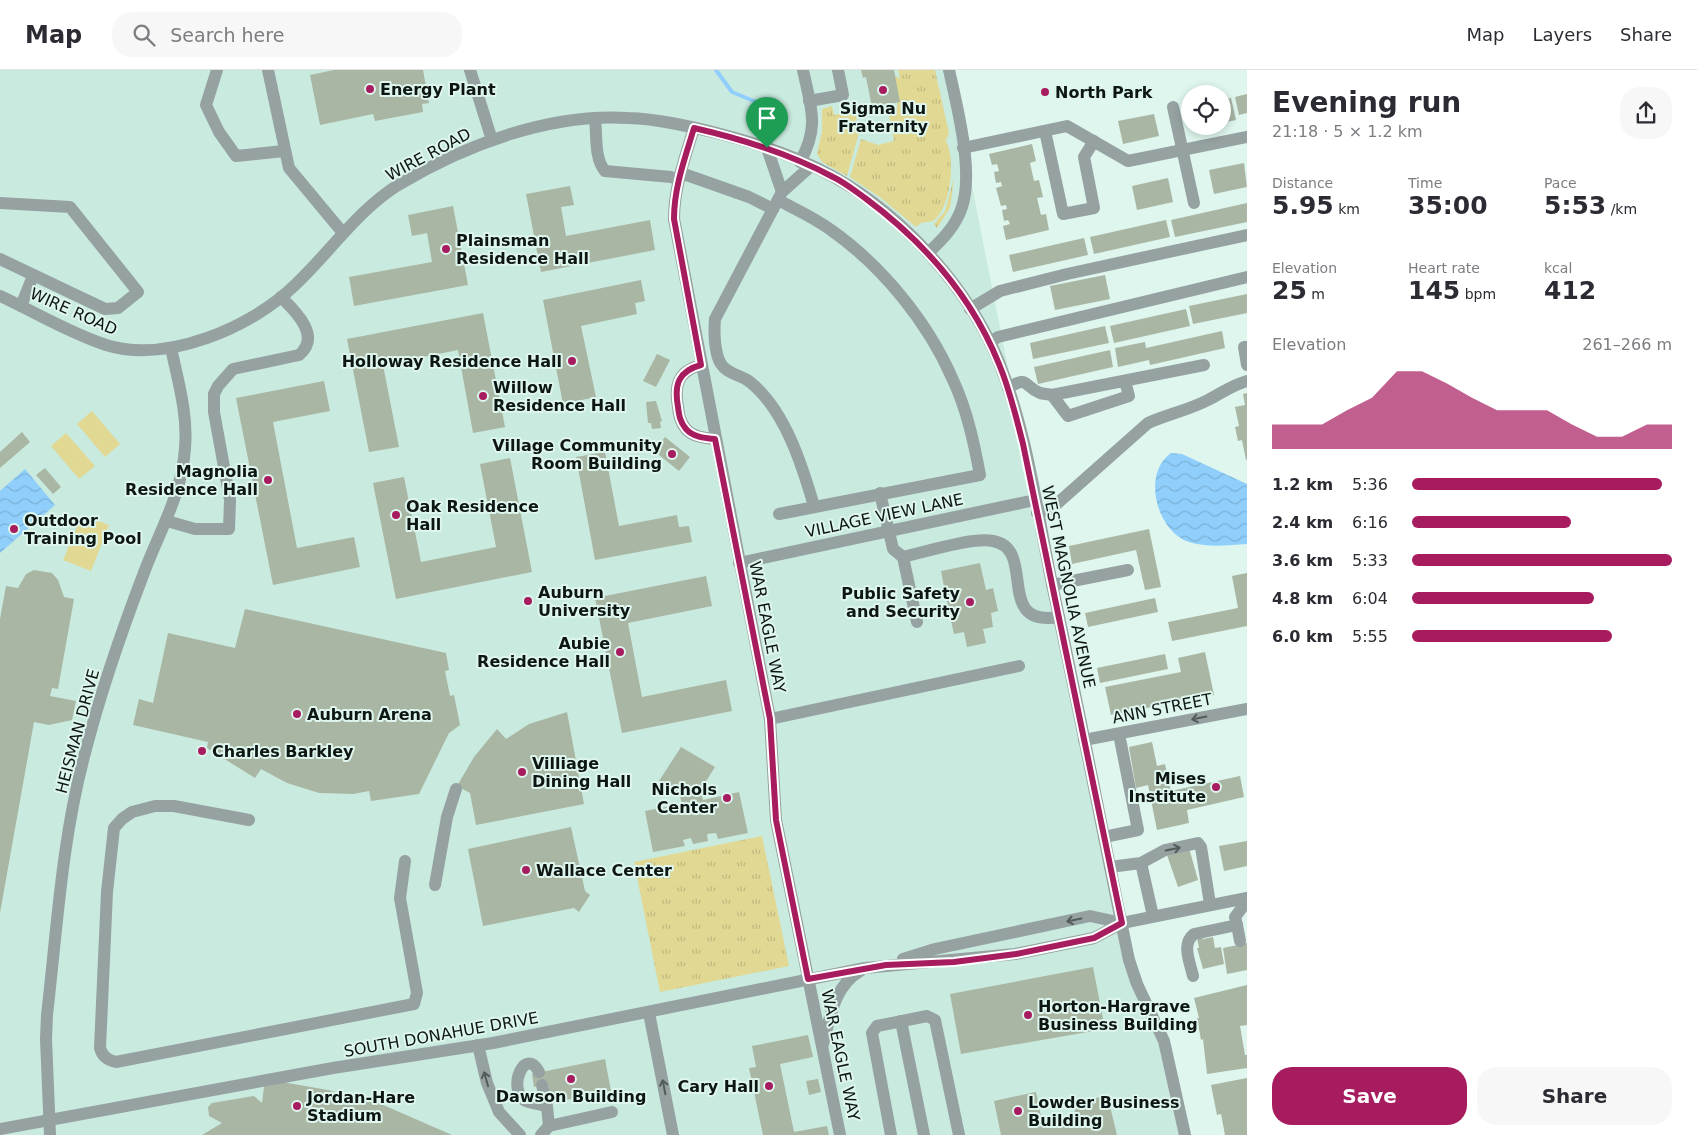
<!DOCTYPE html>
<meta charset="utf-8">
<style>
:root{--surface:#fff;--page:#f7f7f7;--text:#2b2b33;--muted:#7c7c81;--line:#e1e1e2;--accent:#a71c5f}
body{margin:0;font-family:"DejaVu Sans",sans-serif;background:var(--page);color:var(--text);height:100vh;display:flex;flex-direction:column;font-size:19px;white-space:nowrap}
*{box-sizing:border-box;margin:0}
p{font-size:16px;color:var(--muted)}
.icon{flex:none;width:28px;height:28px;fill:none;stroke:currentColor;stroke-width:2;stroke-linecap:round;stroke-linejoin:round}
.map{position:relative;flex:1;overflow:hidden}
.side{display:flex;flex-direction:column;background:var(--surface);width:450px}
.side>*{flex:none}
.fabs{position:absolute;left:1181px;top:15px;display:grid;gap:10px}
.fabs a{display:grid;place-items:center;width:50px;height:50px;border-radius:50%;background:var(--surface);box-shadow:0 2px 8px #0003;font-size:25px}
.pin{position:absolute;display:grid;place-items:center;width:42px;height:42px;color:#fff;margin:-51px -21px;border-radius:50% 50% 50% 0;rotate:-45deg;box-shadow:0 0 5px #0007}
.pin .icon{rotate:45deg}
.round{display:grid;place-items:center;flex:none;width:52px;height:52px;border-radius:20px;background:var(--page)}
.summary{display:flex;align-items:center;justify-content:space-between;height:85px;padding:0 25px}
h1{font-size:28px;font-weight:600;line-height:38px}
.metrics{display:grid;grid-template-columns:repeat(3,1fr);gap:8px;height:85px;padding:5px 25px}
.metrics div{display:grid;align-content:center}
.metrics b{font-size:25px;font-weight:600}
.metrics small{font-size:14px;font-weight:400}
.metrics p{font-size:14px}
.chart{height:140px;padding:10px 25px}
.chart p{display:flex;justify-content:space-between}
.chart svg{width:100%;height:90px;margin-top:5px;fill:var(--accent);opacity:.7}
.action{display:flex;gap:10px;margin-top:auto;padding:10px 25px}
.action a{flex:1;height:58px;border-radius:20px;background:var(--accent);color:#fff;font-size:20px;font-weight:600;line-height:58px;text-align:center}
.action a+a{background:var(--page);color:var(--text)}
ul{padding:0 25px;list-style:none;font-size:16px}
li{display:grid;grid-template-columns:80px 60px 1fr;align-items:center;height:38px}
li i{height:12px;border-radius:6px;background:var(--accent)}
header{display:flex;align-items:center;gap:30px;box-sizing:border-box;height:70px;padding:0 25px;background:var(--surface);border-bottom:1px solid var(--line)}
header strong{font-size:24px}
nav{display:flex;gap:28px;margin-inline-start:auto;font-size:18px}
.search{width:350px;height:45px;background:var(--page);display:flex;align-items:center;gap:12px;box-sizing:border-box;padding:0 18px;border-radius:20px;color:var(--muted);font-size:19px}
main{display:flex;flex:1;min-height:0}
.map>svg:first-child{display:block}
.built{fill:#c9eade}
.grass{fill:url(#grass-tufts)}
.pitch{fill:#e1d893}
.water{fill:url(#water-waves)}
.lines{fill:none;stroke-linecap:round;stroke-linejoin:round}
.stream{stroke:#90cffc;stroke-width:4}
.building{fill:#a9b6a4}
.minor{stroke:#96a1a2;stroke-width:12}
.oneway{stroke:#525c5a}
.route-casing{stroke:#fff;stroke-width:10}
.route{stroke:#a71c5f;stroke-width:6}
.poi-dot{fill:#a71c5f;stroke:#def6ed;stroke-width:2}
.labels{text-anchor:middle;stroke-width:4;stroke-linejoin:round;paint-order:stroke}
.poi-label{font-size:16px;font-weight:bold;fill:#0d1613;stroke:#def6ed;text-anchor:start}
.street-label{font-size:16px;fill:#0d1613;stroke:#def6ed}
</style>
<header>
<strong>Map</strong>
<div class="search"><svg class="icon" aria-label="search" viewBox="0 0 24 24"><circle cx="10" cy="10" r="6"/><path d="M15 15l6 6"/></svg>Search here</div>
<nav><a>Map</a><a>Layers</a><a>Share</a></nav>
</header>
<main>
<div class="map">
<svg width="1247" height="1065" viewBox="0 0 1247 1065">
<defs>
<pattern id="grass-tufts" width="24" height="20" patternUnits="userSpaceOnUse" patternTransform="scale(1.25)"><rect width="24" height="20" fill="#e1d893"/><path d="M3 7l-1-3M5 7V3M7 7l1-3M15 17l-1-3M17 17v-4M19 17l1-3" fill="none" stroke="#c0b97e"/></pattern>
<pattern id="water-waves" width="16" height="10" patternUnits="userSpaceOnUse" patternTransform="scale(1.25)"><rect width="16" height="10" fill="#90cffc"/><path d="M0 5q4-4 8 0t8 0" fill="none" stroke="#7bb1d7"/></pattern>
</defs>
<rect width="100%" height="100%" fill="#def6ed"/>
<polygon class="built" points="0,0 949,0 1023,374 1122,853 1164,971 1185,1065 0,1065"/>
<g class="grass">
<path d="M898,0H935L949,63L946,71C956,88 951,139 933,151L921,153L916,157L881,128L850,107L861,69L878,75L894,71L888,41L897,39V33L899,32L894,5L900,9Z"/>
<polygon points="832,36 834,45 855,40 859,63 847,106 822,92 817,84 822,61 822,39"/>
<polygon points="954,108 950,138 937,158 934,154 945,141"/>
<polygon points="762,766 789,896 660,922 634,792"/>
</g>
<g class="pitch">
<polygon points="92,341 120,374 105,387 77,354"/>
<polygon points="66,363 95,396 79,409 51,376"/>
<polygon points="82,445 109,455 91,501 63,490"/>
</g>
<g class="water">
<path d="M1171,383L1182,384L1247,414V474C1229,475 1207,478 1189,472C1157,462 1141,404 1171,383Z"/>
<polygon points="25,399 55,435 0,483 0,421"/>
</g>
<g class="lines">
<polyline class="stream" points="716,0 732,22 761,34"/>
</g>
<g class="building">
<polygon points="334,0 423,0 429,33 422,34 423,42 375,51 373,44 320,55 310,5"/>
<polygon points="861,0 894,0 900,32 872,37 866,7 863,8"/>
<polygon points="1247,24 1247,43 1239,45 1235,27"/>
<polygon points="1231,28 1236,50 1222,53 1222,30"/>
<polygon points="1154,44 1159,66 1123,74 1118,51"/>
<polygon points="1032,74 1036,91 1030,93 1034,111 1039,110 1043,127 1037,128 1041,145 1046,144 1049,160 1006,170 1003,156 1010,154 1008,150 1004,151 1002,140 1007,139 1006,135 1001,136 996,118 1002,116 1001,112 996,113 994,102 999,101 997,94 992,95 989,84"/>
<polygon points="1244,93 1247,117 1214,124 1209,100"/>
<polygon points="1168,108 1173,132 1137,140 1132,116"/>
<polygon points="570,116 574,135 561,137 566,166 650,150 655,180 541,202 526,124"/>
<polygon points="1247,133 1247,152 1175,167 1171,150"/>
<polygon points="453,136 468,215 354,236 349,207 432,192 427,163 412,166 408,145"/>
<polygon points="1166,150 1170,167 1094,184 1090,167"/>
<polygon points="1084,168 1088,185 1013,202 1009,185"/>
<polygon points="1105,205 1110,229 1055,240 1050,216"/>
<polygon points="641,210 645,231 635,233 637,244 581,256 596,327 563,334 543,230"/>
<polygon points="1247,224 1247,243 1193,254 1189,236"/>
<polygon points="1186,239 1190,256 1114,273 1110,256"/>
<polygon points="483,243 505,357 473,363 458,280 383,295 399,377 369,382 347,269"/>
<polygon points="1105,256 1109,273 1033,289 1030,273"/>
<polygon points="1222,261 1225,278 1150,295 1149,290 1118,297 1115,278 1145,272 1146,278"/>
<polygon points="1110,280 1113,297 1038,314 1034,297"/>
<polygon points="657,284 670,290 656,317 643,311"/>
<polygon points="324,311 330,341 273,352 297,478 354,467 360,497 273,515 236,328"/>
<polygon points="1247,323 1247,390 1246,390 1242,370 1238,371 1235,357 1239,356 1235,337 1245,335 1243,324"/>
<polygon points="656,331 662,351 660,352 661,358 652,359 651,353 648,353 646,332"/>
<polygon points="22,362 30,372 0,398 0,382"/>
<polygon points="665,367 690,387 679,401 654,381"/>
<polygon points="605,382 619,456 677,445 679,457 689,456 692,472 595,490 576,387"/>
<polygon points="510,388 532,502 396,529 373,413 404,407 421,492 496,477 480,394"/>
<polygon points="45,398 61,417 53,424 36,405"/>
<polygon points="1149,459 1161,517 1145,520 1136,480 1072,494 1069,476"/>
<polygon points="980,493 986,520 993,518 998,541 991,543 993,557 983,559 986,573 967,577 964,562 954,564 946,528 943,529 941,521 945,521 941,501"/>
<polygon points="34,500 52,503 58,510 64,527 74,529 58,619 52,618 50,626 76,631 72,650 49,655 34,652 0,843 0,549 6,516 18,518 26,504"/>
<polygon points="1247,503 1247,556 1172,571 1168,552 1238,538 1232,506"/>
<polygon points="706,506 712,536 628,553 642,627 726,610 732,641 622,663 595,528"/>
<polygon points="1155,528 1158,542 1088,557 1085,543"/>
<polygon points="245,539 446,583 449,600 445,601 450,626 454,625 460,655 449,663 419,724 371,731 369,721 353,724 319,723 287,713 261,699 255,708 207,678 208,672 133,655 139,629 153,633 168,563 235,578"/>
<polygon points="1205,582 1214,625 1111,645 1105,617 1181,602 1178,588"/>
<polygon points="1165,584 1168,599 1100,613 1097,598"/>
<polygon points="567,642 584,734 476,755 470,723 457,716 474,687 497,659 506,669 529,654"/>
<polygon points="1152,672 1157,696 1165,694 1171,721 1240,706 1244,727 1187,740 1189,753 1157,760 1148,715 1136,718 1129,677"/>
<polygon points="681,677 715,697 701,719 703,730 739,722 748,763 718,769 716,763 707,764 708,771 693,774 691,768 683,770 685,776 653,782 645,741 682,734 680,726 659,711"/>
<polygon points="571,757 585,821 590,825 579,842 574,838 483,856 468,779"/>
<polygon points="1247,771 1247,796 1224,801 1219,776"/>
<polygon points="1189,778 1198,810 1178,817 1167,785"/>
<polygon points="1202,867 1203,869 1213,867 1215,878 1221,877 1224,894 1203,899 1197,878 1199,878 1197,868"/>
<polygon points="1247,873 1247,900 1227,904 1223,878"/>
<polygon points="1093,897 1105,959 961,984 950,924"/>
<polygon points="1247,915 1247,955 1240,956 1245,985 1247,985 1247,998 1207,1004 1203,969 1201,970 1197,948 1199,948 1194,928"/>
<polygon points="808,965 813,987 780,994 794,1062 827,1056 829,1065 763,1065 749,998 756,997 752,976"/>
<polygon points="605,989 611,1021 551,1033 548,1014 534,1017 532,1004"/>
<polygon points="1247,1008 1247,1065 1225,1065 1221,1044 1217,1045 1211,1015"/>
<polygon points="265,1009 328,1020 381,1034 452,1065 202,1065 222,1053 209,1046 208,1037 212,1033 254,1026 262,1033"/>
<polygon points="818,1009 821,1022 809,1025 806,1011"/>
<polygon points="1036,1022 1043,1056 1076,1051 1074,1035 1081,1034 1081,1031 1101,1027 1101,1030 1108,1028 1117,1065 1001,1065 994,1031"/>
</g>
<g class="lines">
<g class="minor">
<polyline points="217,0 206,35 219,62 236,86 284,81"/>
<polyline points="268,0 289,98 343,163"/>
<polyline points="470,0 492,70"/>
<polyline points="809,31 843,25 838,0"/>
<polyline points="1173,37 1194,133"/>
<path d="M595,48C597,65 594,88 605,101L671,107L679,110"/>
<path d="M694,58C685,88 674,117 674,149L770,649L776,750L840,1065"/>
<polyline points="1045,61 1063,144 1094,138 1084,87 1094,71"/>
<polyline points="767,78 782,122"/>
<polyline points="963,78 1067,56 1128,91 1247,67"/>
<path d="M800,92C820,56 811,38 803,0"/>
<path d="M811,96L782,122L715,249C714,261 714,283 721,294C727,304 741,305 750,312C785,340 802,395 814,436"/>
<polyline points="681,103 749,127 773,139"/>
<path d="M778,130C795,139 815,148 831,160C882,196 928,252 953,310C967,340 974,373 980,405L779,444"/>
<polyline points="0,133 70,137 138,222 118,238 105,239 0,189"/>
<path d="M928,183C942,170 956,156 962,137C974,102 957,36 949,0"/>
<path d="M0,226C35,242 69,263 106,275C167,294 252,257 295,215C330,182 357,141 398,115C465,75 549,43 628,48C658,49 688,56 717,63C756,73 799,87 834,107C904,146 969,219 999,292C1029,367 1038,450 1055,528C1081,649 1104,769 1129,890L1137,914L1164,971L1185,1065"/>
<polyline points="21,236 33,206"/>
<polyline points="970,239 1000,221 1067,204 1247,165"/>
<polyline points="990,272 998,267 1247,207"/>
<polyline points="1247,277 1244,277 1247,295"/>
<path d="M701,295C678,301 674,315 678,337C679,345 680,352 686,359C693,367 705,368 715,369"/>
<path d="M1008,318C1029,305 1023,316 1040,323C1043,324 1048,324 1052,325L1204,295"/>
<polyline points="1052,325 1068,346 1129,326 1125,311"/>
<polyline points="880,423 893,479 903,487"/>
<path d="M1037,443L1051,439L1148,353C1168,344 1189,340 1208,330C1222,323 1232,315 1247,311"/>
<path d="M167,451L195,459H229L230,430L214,342V324L218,316L233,299L299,285C322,266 295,241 281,227"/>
<polyline points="739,493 1035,430"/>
<polyline points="1052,515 1128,500"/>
<path d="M917,552L903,487C924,482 973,467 993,471C1038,479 993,558 1059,547"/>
<polyline points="770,649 1019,596"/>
<polyline points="1084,670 1247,639"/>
<path d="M249,750L174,736H155L132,742L122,749L114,758L107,822L100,978C102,986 107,990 116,992L414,934L417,923L400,828L405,791"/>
<polyline points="1104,767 1138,760 1119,664"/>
<polyline points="1141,793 1153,846"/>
<polyline points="1110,797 1141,793 1165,780 1198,773 1201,777 1210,834"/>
<polyline points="435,815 447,747 456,719"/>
<polyline points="1237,855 1240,871"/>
<polyline points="903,889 935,879 1090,846 1122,853"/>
<path d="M1193,906C1190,892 1181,874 1194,864L1237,855L1235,847L1247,831"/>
<polyline points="649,943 673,1065"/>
<polyline points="901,951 924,1065"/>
<path d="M823,974C830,948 834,916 860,901"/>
<polyline points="478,975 487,1013 499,1042 520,1065"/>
<path d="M539,1002C526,976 507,1016 524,1030C530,1034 540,1033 547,1037L549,1056"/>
<polyline points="542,1015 547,1037"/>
<polyline points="0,1059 333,998 493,973 865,898 1015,884 1094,868 1122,853 1247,828"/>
<path d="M50,1065L46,969L47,945C57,858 62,768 85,683C101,620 122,560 145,500C161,458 182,424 185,378C188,344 178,311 171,278"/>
<polyline points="541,1065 549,1056 612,1042"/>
<polyline points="891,1065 872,963 877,956 927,946 935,950 959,1065"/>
</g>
</g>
<defs><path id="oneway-shaft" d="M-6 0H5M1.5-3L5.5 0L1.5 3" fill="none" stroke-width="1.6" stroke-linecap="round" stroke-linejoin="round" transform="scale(1.25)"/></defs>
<g class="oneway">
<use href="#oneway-shaft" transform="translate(1199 648) rotate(169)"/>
<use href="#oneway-shaft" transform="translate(1173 779) rotate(-12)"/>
<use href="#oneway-shaft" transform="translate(1074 850) rotate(168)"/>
<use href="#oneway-shaft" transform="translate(486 1009) rotate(-106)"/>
<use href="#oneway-shaft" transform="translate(664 1017) rotate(-101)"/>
</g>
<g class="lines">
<defs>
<path id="route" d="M694,58C742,69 790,84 833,107C844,112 855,121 865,128C923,171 972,227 999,294C1010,320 1016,347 1023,374L1122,853L1094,868L1016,884L954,892L886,895L808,909L776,750L770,649L715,369C705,368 693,367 686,359C680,352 679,345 678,337C674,315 678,301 701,295L674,149C674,117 685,88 694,58Z"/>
</defs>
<use href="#route" class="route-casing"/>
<use href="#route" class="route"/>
</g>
<g class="poi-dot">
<circle cx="370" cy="19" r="5"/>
<circle cx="883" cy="20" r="5"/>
<circle cx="1045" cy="22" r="5"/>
<circle cx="446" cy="179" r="5"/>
<circle cx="572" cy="291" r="5"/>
<circle cx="483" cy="326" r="5"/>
<circle cx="672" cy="384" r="5"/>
<circle cx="268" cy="410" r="5"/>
<circle cx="396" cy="445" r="5"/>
<circle cx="14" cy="459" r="5"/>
<circle cx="528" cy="531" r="5"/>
<circle cx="970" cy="532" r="5"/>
<circle cx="620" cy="582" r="5"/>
<circle cx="297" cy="644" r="5"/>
<circle cx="202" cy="681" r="5"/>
<circle cx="522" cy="702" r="5"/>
<circle cx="1216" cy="717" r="5"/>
<circle cx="727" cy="728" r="5"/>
<circle cx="526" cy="800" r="5"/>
<circle cx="1028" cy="945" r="5"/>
<circle cx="571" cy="1009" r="5"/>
<circle cx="769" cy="1016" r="5"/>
<circle cx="297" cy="1036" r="5"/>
<circle cx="1018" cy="1041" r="5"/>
</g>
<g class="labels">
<g class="poi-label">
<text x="380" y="25">Energy Plant</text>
<text x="1055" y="28">North Park</text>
<text x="883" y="44" text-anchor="middle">Sigma Nu<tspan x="883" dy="18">Fraternity</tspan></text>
<text x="456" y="176">Plainsman<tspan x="456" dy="18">Residence Hall</tspan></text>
<text x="562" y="297" text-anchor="end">Holloway Residence Hall</text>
<text x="493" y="323">Willow<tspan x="493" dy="18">Residence Hall</tspan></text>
<text x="662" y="381" text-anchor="end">Village Community<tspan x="662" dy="18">Room Building</tspan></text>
<text x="258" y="407" text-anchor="end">Magnolia<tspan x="258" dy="18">Residence Hall</tspan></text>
<text x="406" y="442">Oak Residence<tspan x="406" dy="18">Hall</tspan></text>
<text x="24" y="456">Outdoor<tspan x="24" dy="18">Training Pool</tspan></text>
<text x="538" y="528">Auburn<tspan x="538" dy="18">University</tspan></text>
<text x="960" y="529" text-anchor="end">Public Safety<tspan x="960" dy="18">and Security</tspan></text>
<text x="610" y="579" text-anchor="end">Aubie<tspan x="610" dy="18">Residence Hall</tspan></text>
<text x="307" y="650">Auburn Arena</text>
<text x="212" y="687">Charles Barkley</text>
<text x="532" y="699">Villiage<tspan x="532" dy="18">Dining Hall</tspan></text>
<text x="1206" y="714" text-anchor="end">Mises<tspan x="1206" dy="18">Institute</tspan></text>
<text x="717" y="725" text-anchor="end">Nichols<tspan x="717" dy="18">Center</tspan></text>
<text x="536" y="806">Wallace Center</text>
<text x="1038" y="942">Horton-Hargrave<tspan x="1038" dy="18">Business Building</tspan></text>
<text x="759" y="1022" text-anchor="end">Cary Hall</text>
<text x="571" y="1032" text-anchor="middle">Dawson Building</text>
<text x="307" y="1033">Jordan-Hare<tspan x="307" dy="18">Stadium</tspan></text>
<text x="1028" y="1038">Lowder Business<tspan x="1028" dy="18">Building</tspan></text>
</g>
<g class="street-label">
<text transform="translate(428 84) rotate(-28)" y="6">WIRE ROAD</text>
<text transform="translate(74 241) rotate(24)" y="6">WIRE ROAD</text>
<text transform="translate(884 445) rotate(-12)" y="6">VILLAGE VIEW LANE</text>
<text transform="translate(1069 517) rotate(78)" y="6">WEST MAGNOLIA AVENUE</text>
<text transform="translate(768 557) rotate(79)" y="6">WAR EAGLE WAY</text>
<text transform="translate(1162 638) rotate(-11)" y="6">ANN STREET</text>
<text transform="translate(77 661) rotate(-75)" y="6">HEISMAN DRIVE</text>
<text transform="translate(441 964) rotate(-10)" y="6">SOUTH DONAHUE DRIVE</text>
<text transform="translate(841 985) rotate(78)" y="6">WAR EAGLE WAY</text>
</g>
</g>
</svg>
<div class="fabs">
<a><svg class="icon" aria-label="locate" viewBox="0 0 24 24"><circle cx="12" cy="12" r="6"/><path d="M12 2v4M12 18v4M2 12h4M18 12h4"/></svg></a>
</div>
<div class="pin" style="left:767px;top:78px;background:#1e9e55"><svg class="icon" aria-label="arrive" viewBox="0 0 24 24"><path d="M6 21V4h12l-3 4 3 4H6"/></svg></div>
</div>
<section class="side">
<div class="summary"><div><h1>Evening run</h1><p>21:18 · 5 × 1.2 km</p></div><a class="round"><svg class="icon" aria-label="share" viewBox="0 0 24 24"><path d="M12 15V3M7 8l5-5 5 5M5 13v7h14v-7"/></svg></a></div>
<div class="metrics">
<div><p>Distance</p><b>5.95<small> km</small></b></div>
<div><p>Time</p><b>35:00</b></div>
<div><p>Pace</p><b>5:53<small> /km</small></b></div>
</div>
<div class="metrics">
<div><p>Elevation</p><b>25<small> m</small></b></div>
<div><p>Heart rate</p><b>145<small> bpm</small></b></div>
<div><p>kcal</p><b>412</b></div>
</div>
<div class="chart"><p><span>Elevation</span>261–266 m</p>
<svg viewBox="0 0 160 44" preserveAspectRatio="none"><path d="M0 44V32L10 32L20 32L30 25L40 19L50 6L60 6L70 12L80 19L90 25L100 25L110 25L120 32L130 38L140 38L150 32L160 32V44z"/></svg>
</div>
<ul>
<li><b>1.2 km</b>5:36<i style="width:96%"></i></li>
<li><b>2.4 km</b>6:16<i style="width:61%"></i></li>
<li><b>3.6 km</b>5:33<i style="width:100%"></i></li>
<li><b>4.8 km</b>6:04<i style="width:70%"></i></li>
<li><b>6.0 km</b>5:55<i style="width:77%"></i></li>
</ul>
<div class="action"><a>Save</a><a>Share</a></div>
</section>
</main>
